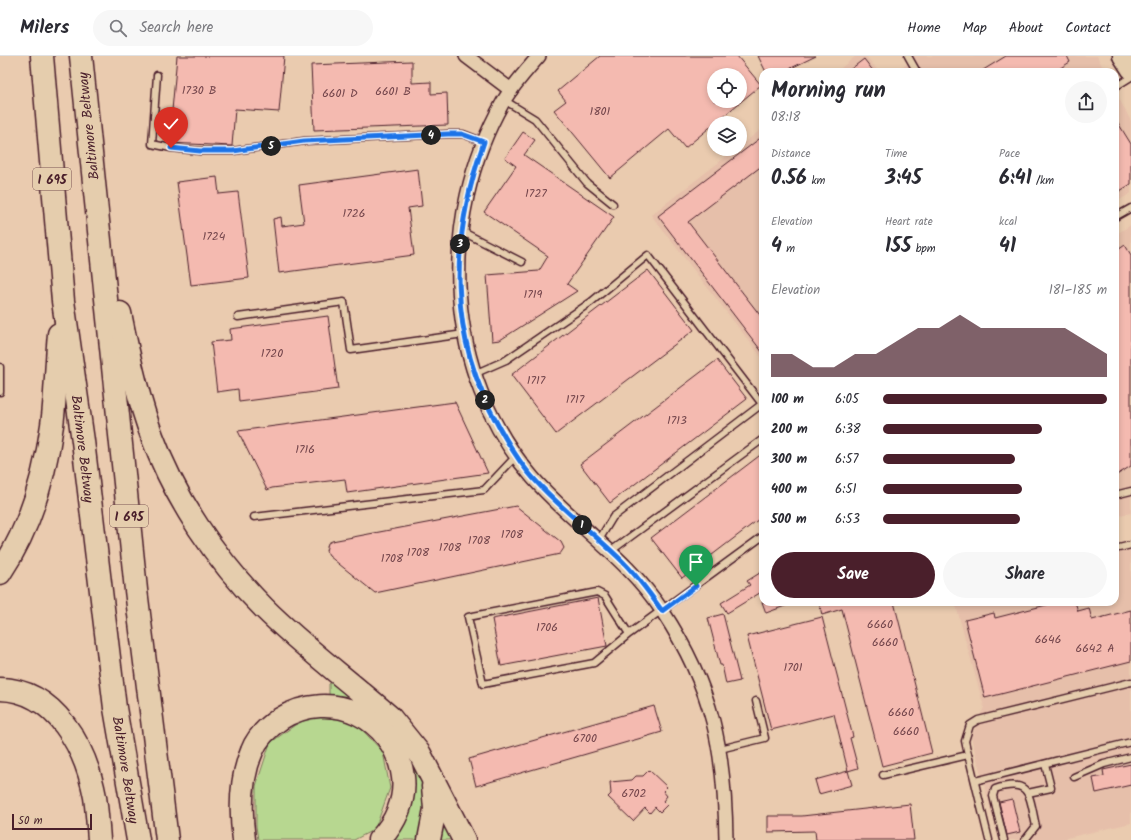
<!DOCTYPE html>
<meta charset="utf-8">
<style>
:root{--surface:#fff;--page:#f7f7f7;--text:#2b2b33;--muted:#7c7c81;--line:#e1e1e2;--accent:#4a1f2b}
body{margin:0;font-family:Kalam,sans-serif;background:var(--page);color:var(--text);height:100vh;display:flex;flex-direction:column;font-size:15px;white-space:nowrap}
*{box-sizing:border-box;margin:0}
p{font-size:13px;color:var(--muted)}
.icon{flex:none;width:22px;height:22px;fill:none;stroke:currentColor;stroke-width:2;stroke-linecap:round;stroke-linejoin:round}
.map{position:relative;flex:1;overflow:hidden}
.side{position:absolute;left:759px;top:12px;width:360px;height:538px;display:flex;flex-direction:column;background:var(--surface);border-radius:12px;box-shadow:0 2px 6px #0003}
.side>*{flex:none}
.fabs{position:absolute;left:707px;top:12px;display:grid;gap:8px}
.fabs a{display:grid;place-items:center;width:40px;height:40px;border-radius:50%;background:var(--surface);box-shadow:0 2px 6px #0003;font-size:20px}
.scale{position:absolute;left:12px;bottom:10px;width:80px;box-sizing:border-box;padding-left:4px;border:2px solid #4a1f2b;border-top:0;font-size:11px;line-height:14px;white-space:nowrap;color:#4a1f2b;-webkit-text-stroke:3px #e5cdad;paint-order:stroke}
.pin{position:absolute;display:grid;place-items:center;width:34px;height:34px;color:#fff;margin:-41px -17px;border-radius:50% 50% 50% 0;rotate:-45deg;box-shadow:0 0 4px #0007}
.pin .icon{rotate:45deg}
.km{position:absolute;width:20px;height:20px;margin:-10px;border-radius:50%;background:#222;color:#fff;font-size:11px;line-height:20px;text-align:center}
.round{display:grid;place-items:center;flex:none;width:42px;height:42px;border-radius:21px;background:var(--page)}
.head{display:flex;align-items:center;justify-content:space-between;height:68px;padding:0 12px}
h1{font-size:22px;font-weight:600;line-height:30px}
.figures{display:grid;grid-template-columns:repeat(3,1fr);gap:6px;height:68px;padding:4px 12px}
.figures div{display:grid;align-content:center}
.figures b{font-size:20px;font-weight:600}
.figures small{font-size:11px;font-weight:400}
.figures p{font-size:11px}
.chart{height:112px;padding:8px 12px}
.chart p{display:flex;justify-content:space-between}
.chart svg{width:100%;height:72px;margin-top:4px;fill:var(--accent);opacity:.7}
.action{display:flex;gap:8px;margin-top:auto;padding:8px 12px}
.action a{flex:1;height:46px;border-radius:24px;background:var(--accent);color:#fff;font-size:16px;font-weight:600;line-height:46px;text-align:center}
.action a+a{background:var(--page);color:var(--text)}
ul{padding:0 12px;list-style:none;font-size:13px}
li{display:grid;grid-template-columns:64px 48px 1fr;align-items:center;height:30px}
li i{height:10px;border-radius:5px;background:var(--accent)}
header{display:flex;align-items:center;gap:24px;box-sizing:border-box;height:56px;padding:0 20px;background:var(--surface);border-bottom:1px solid var(--line)}
header strong{font-size:19px}
nav{display:flex;gap:22px;margin-inline-start:auto;font-size:14px}
.search{width:280px;height:36px;background:var(--page);display:flex;align-items:center;gap:10px;box-sizing:border-box;padding:0 14px;border-radius:22px;color:var(--muted);font-size:15px}
.map>svg:first-child{display:block}
.built{fill:#e6bfaa}
.green{fill:#b7d790;stroke:#807b5e}
.building{fill:#f4bab0;stroke:#4a1f2b;fill-rule:evenodd}
.lines{fill:none;stroke-linecap:round;stroke-linejoin:round}
.lane-casing{stroke:#4a1f2b;stroke-width:9}
.street-casing{stroke:#4a1f2b;stroke-width:16}
.secondary-casing{stroke:#4a1f2b;stroke-width:21}
.highway-casing{stroke:#4a1f2b;stroke-width:25}
.lane{stroke:#e5cdad;stroke-width:6}
.street{stroke:#e5cdad;stroke-width:13}
.secondary{stroke:#e5cdad;stroke-width:18}
.highway{stroke:#e5cdad;stroke-width:22}
.route-casing{stroke:#fff;stroke-width:8}
.route{stroke:#1a73e8;stroke-width:5}
.labels{text-anchor:middle;stroke-width:3.5;stroke-linejoin:round;paint-order:stroke}
.number-label{font-size:12px;fill:#74464c}
.shield{fill:#e5cdad;stroke:#785352;stroke-width:1}
.shield-label{font-size:13px;font-weight:bold;fill:#4a1f2b}
.street-label{font-size:14px;fill:#4a1f2b;stroke:#e5cdad}
</style>
<header>
<strong>Milers</strong>
<div class="search"><svg class="icon" aria-label="search" viewBox="0 0 24 24"><circle cx="10" cy="10" r="6"/><path d="M15 15l6 6"/></svg>Search here</div>
<nav><a>Home</a><a>Map</a><a>About</a><a>Contact</a></nav>
</header>
<div class="map">
<svg width="1131" height="784" viewBox="0 0 1131 784">
<rect width="100%" height="100%" fill="#eacbaf"/>
<filter id="ink" filterUnits="userSpaceOnUse"><feTurbulence type="fractalNoise" baseFrequency=".025" numOctaves="2"/><feDisplacementMap in="SourceGraphic" scale="8" xChannelSelector="R" yChannelSelector="G"/><feConvolveMatrix kernelMatrix="1 2 1 2 8 2 1 2 1" color-interpolation-filters="sRGB"/></filter>
<g filter="url(#ink)">
<g class="built">
<polygon points="856,0 866,0 879,16 836,16"/>
<polygon points="909,0 1097,0 1105,16 903,16 900,12 912,5"/>
<polygon points="1115,35 1131,65 1131,137 1115,147"/>
<polygon points="763,72 763,303 651,159 736,93 740,93 740,90"/>
<polygon points="1131,169 1131,457 1115,461 1115,179"/>
<polygon points="1131,491 1131,767 1058,784 999,784 971,681 984,651 955,546 1115,546 1115,495"/>
</g>
<g class="green">
<polygon points="337,623 391,670 427,730 421,784 387,784 405,704 329,641 329,628"/>
<polygon points="318,658 355,666 383,696 390,732 375,773 354,784 258,784 256,770 256,730 270,687 295,669"/>
<polygon points="440,751 458,784 432,784"/>
</g>
<g class="building">
<polygon points="177,0 284,0 279,56 235,53 232,90 169,87"/>
<path d="M600,0H737L761,29L685,92L669,73L610,122L554,54L566,45L558,35ZM714,19H740V45H714Z"/>
<polygon points="758,0 816,0 783,16 766,16"/>
<polygon points="1006,0 1067,0 1070,6 1054,16 980,16"/>
<polygon points="864,3 874,16 847,16"/>
<polygon points="412,5 412,27 431,26 431,38 447,37 448,69 314,74 311,9"/>
<polygon points="1115,62 1131,88 1131,128 1115,138"/>
<polygon points="523,76 535,84 524,99 614,161 567,228 577,235 500,284 492,285 487,219 539,215 548,200 484,156 516,110 505,102"/>
<polygon points="763,80 763,109 688,166 763,263 763,297 658,160"/>
<polygon points="418,113 422,150 408,152 414,199 279,217 273,163 281,161 282,170 304,167 299,129"/>
<polygon points="217,121 219,138 238,136 249,222 191,229 177,126"/>
<polygon points="1125,189 1131,199 1131,410 1115,420 1115,196"/>
<polygon points="648,214 694,274 556,378 511,319"/>
<polygon points="328,260 338,333 239,346 238,333 217,336 211,286 231,284 230,273"/>
<polygon points="717,304 747,343 610,447 580,408"/>
<polygon points="455,346 488,417 347,437 345,423 272,432 267,434 238,375"/>
<polygon points="763,397 763,460 682,522 651,482"/>
<polygon points="516,450 561,486 564,492 560,498 375,537 329,500 326,495 328,487 332,485"/>
<polygon points="763,515 763,535 727,557 721,547 750,529 747,525"/>
<polygon points="598,542 607,590 501,610 492,563"/>
<polygon points="762,546 793,546 793,547 766,557"/>
<polygon points="819,546 894,546 932,697 882,710 842,553 822,559"/>
<polygon points="1058,546 1075,546 1078,555 1089,552 1092,564 1131,554 1131,605 985,642 965,564 994,557 995,562"/>
<polygon points="723,558 740,625 726,628 722,609 720,609 708,562"/>
<polygon points="822,561 853,681 850,682 858,712 848,715 834,658 771,674 747,580"/>
<polygon points="654,650 662,676 476,730 469,703"/>
<polygon points="1131,708 1131,729 1096,737 1093,722 1104,720 1103,714"/>
<polygon points="649,714 667,731 663,735 667,740 663,745 667,749 660,756 655,751 650,757 645,752 633,765 608,741 611,738 610,726 632,724 636,720 643,720"/>
<polygon points="848,715 852,729 819,738 815,724"/>
<polygon points="1012,743 1020,776 1007,779 999,746"/>
<polygon points="910,748 914,784 816,784 815,775 768,776 768,760 802,760"/>
</g>
<g class="lines">
<defs>
<g id="lane">
<polyline points="908,0 917,16"/>
<polyline points="157,19 152,88 171,92 200,95 233,95 304,85 448,78 463,78 484,86"/>
<polyline points="1115,31 1131,21"/>
<polyline points="504,44 535,63 587,127 613,148"/>
<polyline points="1115,161 1131,152"/>
<polyline points="461,175 522,206"/>
<polyline points="238,261 344,246 351,294 464,278"/>
<polyline points="0,311 0,336"/>
<polyline points="474,318 506,304 591,246 648,199 762,348 613,461 599,484"/>
<polyline points="1115,439 1131,435"/>
<polyline points="254,461 484,434 516,400"/>
<polyline points="1115,493 1131,489"/>
<polyline points="611,495 763,383"/>
<polyline points="629,578 605,540 597,536 468,561 483,628 594,607 629,578 763,480"/>
<polyline points="720,693 765,682 756,645"/>
<polyline points="883,719 968,699"/>
<polyline points="1074,721 1104,708 1131,701"/>
<polyline points="975,725 1131,686"/>
<polyline points="1028,737 1051,732 1045,708"/>
<polyline points="989,784 967,694 965,685 970,669 978,664 1131,626"/>
<path d="M1004,784L993,740L995,733C1032,721 1029,741 1036,770L1025,784"/>
</g>
<g id="street">
<polyline points="466,0 511,34"/>
<path d="M539,0C526,15 513,29 503,46C437,163 443,318 533,422C575,470 627,501 663,556C713,632 725,695 726,784"/>
</g>
<polyline id="secondary" points="1122,0 1131,14"/>
<g id="highway">
<polyline points="42,0 63,245 83,385 115,652 138,784"/>
<polyline points="81,0 136,534 167,784"/>
<path d="M120,257C128,298 137,340 152,380C175,443 216,504 264,552C303,591 348,624 390,661L420,698L464,784"/>
<path d="M0,517C29,474 45,420 52,369C56,339 56,308 59,278"/>
<path d="M0,633C56,634 86,693 95,741C97,755 98,770 99,784"/>
<path d="M244,784C240,754 240,723 252,695C257,682 268,671 280,663C331,631 395,661 403,721C406,744 395,768 379,784"/>
<polyline points="429,784 435,753 433,730"/>
</g>
</defs>
<use href="#lane" class="lane-casing"/>
<use href="#street" class="street-casing"/>
<use href="#secondary" class="secondary-casing"/>
<use href="#highway" class="highway-casing"/>
<use href="#lane" class="lane"/>
<use href="#street" class="street"/>
<use href="#secondary" class="secondary"/>
<use href="#highway" class="highway"/>
</g>
</g>
<g class="lines" filter="url(#ink)">
<defs>
<path id="route" d="M171,92L200,95H233L304,85L448,78H462L484,86C450,183 447,279 499,371C509,389 520,408 534,423C560,452 591,475 618,501C635,517 649,536 662,555L696,530"/>
</defs>
<use href="#route" class="route-casing"/>
<use href="#route" class="route"/>
</g>
<g class="labels">
<g class="number-label">
<text x="199" y="38">1730 B</text>
<text x="393" y="39">6601 B</text>
<text x="340" y="41">6601 D</text>
<text x="600" y="59">1801</text>
<text x="536" y="141">1727</text>
<text x="354" y="161">1726</text>
<text x="214" y="184">1724</text>
<text x="533" y="242">1719</text>
<text x="272" y="301">1720</text>
<text x="536" y="328">1717</text>
<text x="575" y="347">1717</text>
<text x="677" y="368">1713</text>
<text x="305" y="397">1716</text>
<text x="512" y="482">1708</text>
<text x="479" y="488">1708</text>
<text x="450" y="495">1708</text>
<text x="418" y="500">1708</text>
<text x="392" y="506">1708</text>
<text x="880" y="572">6660</text>
<text x="547" y="575">1706</text>
<text x="1048" y="587">6646</text>
<text x="885" y="590">6660</text>
<text x="1095" y="596">6642 A</text>
<text x="793" y="615">1701</text>
<text x="901" y="660">6660</text>
<text x="906" y="679">6660</text>
<text x="585" y="686">6700</text>
<text x="634" y="741">6702</text>
</g>
<g class="shield">
<rect x="33" y="112" width="38" height="22" rx="3"/>
<rect x="110" y="449" width="38" height="22" rx="3"/>
</g>
<g class="shield-label">
<text x="52" y="128">I 695</text>
<text x="129" y="465">I 695</text>
</g>
<g class="street-label">
<text transform="translate(88 70) rotate(-96)" y="5">Baltimore Beltway</text>
<text transform="translate(83 393) rotate(83)" y="5">Baltimore Beltway</text>
<text transform="translate(126 714) rotate(81)" y="5">Baltimore Beltway</text>
</g>
</g>
</svg>
<div class="fabs">
<a><svg class="icon" aria-label="locate" viewBox="0 0 24 24"><circle cx="12" cy="12" r="6"/><path d="M12 2v4M12 18v4M2 12h4M18 12h4"/></svg></a>
<a><svg class="icon" aria-label="layers" viewBox="0 0 24 24"><path d="M12 4l9 5-9 5-9-5zM3 14l9 5 9-5"/></svg></a>
</div>
<div class="scale">50 m</div>
<div class="pin" style="left:696px;top:530px;background:#1e9e55"><svg class="icon" aria-label="arrive" viewBox="0 0 24 24"><path d="M6 21V4h12l-3 4 3 4H6"/></svg></div>
<div class="pin" style="left:171px;top:92px;background:#d93025"><svg class="icon" aria-label="check" viewBox="0 0 24 24"><path d="M5 12l5 5 9-10"/></svg></div>
<b class="km" style="left:582px;top:469px">1</b>
<b class="km" style="left:485px;top:344px">2</b>
<b class="km" style="left:460px;top:188px">3</b>
<b class="km" style="left:431px;top:79px">4</b>
<b class="km" style="left:271px;top:90px">5</b>
<section class="side">
<div class="head"><div><h1>Morning run</h1><p>08:18</p></div><a class="round"><svg class="icon" aria-label="share" viewBox="0 0 24 24"><path d="M12 15V3M7 8l5-5 5 5M5 13v7h14v-7"/></svg></a></div>
<div class="figures">
<div><p>Distance</p><b>0.56<small> km</small></b></div>
<div><p>Time</p><b>3:45</b></div>
<div><p>Pace</p><b>6:41<small> /km</small></b></div>
</div>
<div class="figures">
<div><p>Elevation</p><b>4<small> m</small></b></div>
<div><p>Heart rate</p><b>155<small> bpm</small></b></div>
<div><p>kcal</p><b>41</b></div>
</div>
<div class="chart"><p><span>Elevation</span>181–185 m</p>
<svg viewBox="0 0 160 44" preserveAspectRatio="none"><path d="M0 44V30L10 30L20 38L30 38L40 30L50 30L60 22L70 14L80 14L90 6L100 14L110 14L120 14L130 14L140 14L150 22L160 30V44z"/></svg>
</div>
<ul>
<li><b>100 m</b>6:05<i style="width:100%"></i></li>
<li><b>200 m</b>6:38<i style="width:71%"></i></li>
<li><b>300 m</b>6:57<i style="width:59%"></i></li>
<li><b>400 m</b>6:51<i style="width:62%"></i></li>
<li><b>500 m</b>6:53<i style="width:61%"></i></li>
</ul>
<div class="action"><a>Save</a><a>Share</a></div>
</section>
</div>
